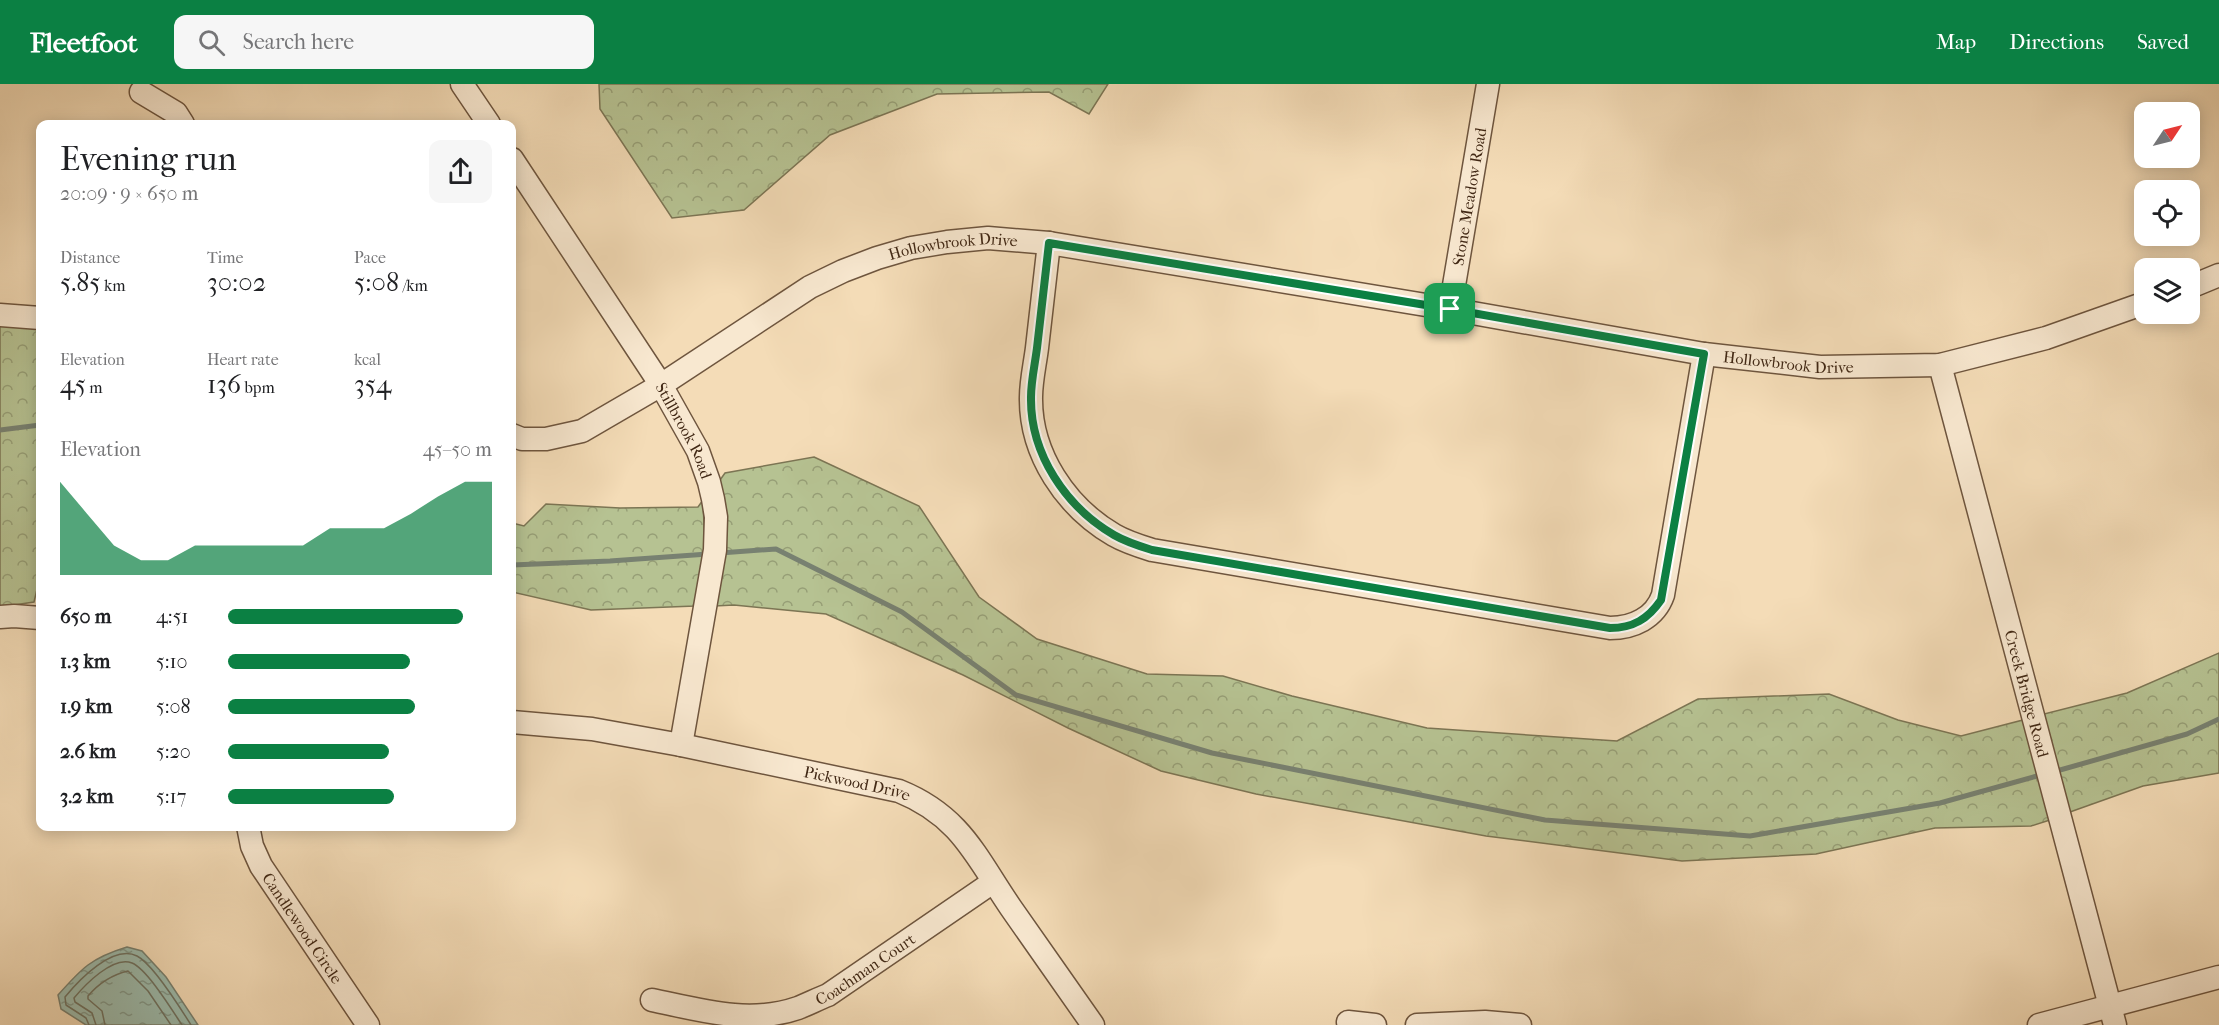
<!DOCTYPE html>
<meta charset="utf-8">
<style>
:root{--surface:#fff;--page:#f6f6f6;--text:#202124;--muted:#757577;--accent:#0b8043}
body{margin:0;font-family:"IM FELL French Canon",serif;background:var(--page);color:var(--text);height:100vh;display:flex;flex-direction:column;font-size:22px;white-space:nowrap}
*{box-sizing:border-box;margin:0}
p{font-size:20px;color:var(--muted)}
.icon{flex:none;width:33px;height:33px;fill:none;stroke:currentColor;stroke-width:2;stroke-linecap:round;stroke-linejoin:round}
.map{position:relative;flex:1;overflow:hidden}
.details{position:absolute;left:36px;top:36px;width:480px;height:711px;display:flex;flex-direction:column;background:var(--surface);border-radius:12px;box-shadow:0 3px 15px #0003}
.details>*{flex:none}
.needle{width:39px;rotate:55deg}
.tools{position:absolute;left:2134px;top:18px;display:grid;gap:12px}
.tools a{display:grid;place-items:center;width:66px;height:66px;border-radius:12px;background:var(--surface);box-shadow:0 3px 15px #0003;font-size:30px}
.pin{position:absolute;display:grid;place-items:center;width:51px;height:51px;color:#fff;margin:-26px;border-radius:12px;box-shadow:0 3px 9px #0006}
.round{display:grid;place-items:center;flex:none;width:63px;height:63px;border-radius:12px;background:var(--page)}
.headline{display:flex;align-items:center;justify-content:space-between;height:102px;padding:0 24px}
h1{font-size:33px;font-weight:600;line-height:45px}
.stats{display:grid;grid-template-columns:repeat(3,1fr);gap:9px;height:102px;padding:6px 24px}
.stats div{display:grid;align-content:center}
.stats b{font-size:26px;font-weight:600}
.stats small{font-size:16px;font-weight:400}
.stats p{font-size:16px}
.chart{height:168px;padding:12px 24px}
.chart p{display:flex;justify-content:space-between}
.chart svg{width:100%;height:108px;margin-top:6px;fill:var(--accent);opacity:.7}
ul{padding:0 24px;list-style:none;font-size:20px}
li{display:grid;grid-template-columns:96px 72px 1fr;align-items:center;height:45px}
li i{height:15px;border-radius:8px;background:var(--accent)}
header{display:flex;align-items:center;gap:36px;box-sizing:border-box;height:84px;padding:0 30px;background:var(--accent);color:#fff}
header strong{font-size:28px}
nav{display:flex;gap:33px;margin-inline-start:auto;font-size:21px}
.search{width:420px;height:54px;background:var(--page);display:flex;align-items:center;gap:15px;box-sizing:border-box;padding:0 21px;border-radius:12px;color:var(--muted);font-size:22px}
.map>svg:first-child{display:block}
.forest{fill:url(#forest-crowns);stroke:#7c7554;stroke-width:1.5}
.water{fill:url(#water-ripples);stroke:#788171;stroke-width:1.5}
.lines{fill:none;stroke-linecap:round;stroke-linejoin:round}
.shore{stroke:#6e7262;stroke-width:1.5}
.stream{stroke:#788171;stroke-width:5}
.minor-casing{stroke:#6e553e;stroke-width:25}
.minor{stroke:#f8e8d0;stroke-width:22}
.route-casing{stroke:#fff;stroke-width:12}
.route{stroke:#0b8043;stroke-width:8}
.labels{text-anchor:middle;stroke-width:6;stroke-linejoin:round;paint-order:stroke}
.street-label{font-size:16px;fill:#412815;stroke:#f8e8d0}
</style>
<header>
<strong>Fleetfoot</strong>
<div class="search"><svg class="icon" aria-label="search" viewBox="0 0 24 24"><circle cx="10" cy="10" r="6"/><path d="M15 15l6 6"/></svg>Search here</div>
<nav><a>Map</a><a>Directions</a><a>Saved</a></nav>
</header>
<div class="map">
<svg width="2219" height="941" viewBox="0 0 2219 941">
<defs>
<pattern id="forest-crowns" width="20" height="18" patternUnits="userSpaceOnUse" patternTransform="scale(1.5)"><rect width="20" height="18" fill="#b6c292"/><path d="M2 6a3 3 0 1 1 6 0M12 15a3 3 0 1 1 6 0" fill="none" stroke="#969e76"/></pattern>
<pattern id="water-ripples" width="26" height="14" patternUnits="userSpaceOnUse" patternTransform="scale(1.5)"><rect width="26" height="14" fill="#9cbcae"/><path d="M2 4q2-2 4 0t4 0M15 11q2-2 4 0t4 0" fill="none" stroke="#81998c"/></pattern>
</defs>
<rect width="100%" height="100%" fill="#f4dcb7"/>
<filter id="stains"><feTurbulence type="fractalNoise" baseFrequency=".00333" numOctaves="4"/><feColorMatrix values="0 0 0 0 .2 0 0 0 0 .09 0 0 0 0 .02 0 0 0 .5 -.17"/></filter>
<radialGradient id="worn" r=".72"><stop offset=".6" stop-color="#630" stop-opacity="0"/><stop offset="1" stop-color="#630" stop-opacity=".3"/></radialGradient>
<g class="forest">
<polygon points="599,0 1108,0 1089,30 1049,8 937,10 830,51 744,126 672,134 600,25"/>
<polygon points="0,241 40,244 40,493 34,518 0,523"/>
<polygon points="814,373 919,422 979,513 1037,555 1147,590 1223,592 1292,612 1427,644 1617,657 1698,615 1829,610 1898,636 1961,652 2023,636 2050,736 2031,742 1935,744 1816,770 1682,777 1486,752 1256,710 1161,687 1068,644 963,591 826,530 734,521 715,522 720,396 725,389"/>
<polygon points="703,416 705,466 695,522 591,526 512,508 512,439 524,442 546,420 620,424 698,423"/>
<polygon points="2219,569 2219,689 2143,702 2070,728 2044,630 2127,609"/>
</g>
<path class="water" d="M127,863L142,867L166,893L198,941H86L61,925L58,911C82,884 91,874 127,863Z"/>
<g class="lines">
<g class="shore">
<path d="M89,941L86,934L66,921L65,913C79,896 113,860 137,872C153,880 181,925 191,941"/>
<path d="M96,941L92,929L75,918L74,914C84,902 113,871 132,879C147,885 172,926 182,941"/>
<path d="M105,941L102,927L88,915V912C99,899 111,891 128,887L148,907L171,941"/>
</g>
<g class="stream">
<polyline points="0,346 40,341"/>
<polyline points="720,469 776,465 902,528 1016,611 1212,669 1545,736 1750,752 1940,719 2044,690"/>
<polyline points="512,481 610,477 708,470"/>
<polyline points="2053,688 2187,650 2219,635"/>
</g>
<defs>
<g id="minor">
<polyline points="462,0 489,40"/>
<polyline points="141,8 176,29 183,40"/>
<path id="s1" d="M512,75L661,301L698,367L709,398L713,415L716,433L715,466L681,661"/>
<path d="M1049,159C1045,194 1041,229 1037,264C1035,280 1031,297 1031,313C1030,370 1066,423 1114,451C1126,458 1139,462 1152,466L1610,544C1633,544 1655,534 1663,511L1704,270"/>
<polyline points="2190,203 2219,191"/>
<path id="s2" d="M1450,225L1488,0"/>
<polyline points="0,231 40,234"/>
<path id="s3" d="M1940,281L2115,941"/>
<path id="s4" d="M512,351L522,355H546L582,347L661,301L810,203L843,187L877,174L911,164L947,158L988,154L1049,159L1450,225L1704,270L1820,283L1940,281L2046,254L2145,219"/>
<polyline points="0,533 14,532 40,534"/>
<path id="s5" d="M512,638L592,645L681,661L899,707C961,732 976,773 1011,824C1038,863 1066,902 1093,941"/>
<path id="s6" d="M248,742L252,762L261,782L368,941"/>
<path id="s7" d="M652,916C700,926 749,941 798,924C808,920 818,915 828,911L993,798"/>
<polyline points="1348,938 1375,941"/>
<polyline points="1417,941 1485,938 1520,941"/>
<polyline points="2039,941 2219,893"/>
</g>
</defs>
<use href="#minor" class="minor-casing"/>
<use href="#minor" class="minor"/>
</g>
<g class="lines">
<defs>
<path id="route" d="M1049,159L1450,225L1704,270L1661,516C1648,535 1633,544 1610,544L1152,466C1139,462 1126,458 1114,451C1066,423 1030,370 1031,313C1031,297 1035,280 1037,264C1041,229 1045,194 1049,159Z"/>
</defs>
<use href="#route" class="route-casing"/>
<use href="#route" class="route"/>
</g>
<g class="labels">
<g class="street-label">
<text dy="6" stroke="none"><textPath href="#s2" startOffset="114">Stone Meadow Road</textPath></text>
<text dy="6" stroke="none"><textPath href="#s4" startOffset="492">Hollowbrook Drive</textPath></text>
<text dy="6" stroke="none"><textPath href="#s4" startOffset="1338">Hollowbrook Drive</textPath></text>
<text dy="6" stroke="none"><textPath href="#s1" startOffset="322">Stillbrook Road</textPath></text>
<text dy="6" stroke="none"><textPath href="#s3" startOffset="340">Creek Bridge Road</textPath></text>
<text dy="6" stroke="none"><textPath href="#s5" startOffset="351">Pickwood Drive</textPath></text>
<text dy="6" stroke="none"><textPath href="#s6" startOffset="117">Candlewood Circle</textPath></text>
<text dy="6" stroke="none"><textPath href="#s7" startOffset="226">Coachman Court</textPath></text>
</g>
</g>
<rect width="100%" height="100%" filter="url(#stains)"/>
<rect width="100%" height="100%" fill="url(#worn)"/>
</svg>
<div class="tools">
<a><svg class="needle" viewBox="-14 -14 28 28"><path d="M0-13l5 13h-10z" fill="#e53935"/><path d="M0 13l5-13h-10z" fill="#757577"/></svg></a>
<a><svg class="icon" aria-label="locate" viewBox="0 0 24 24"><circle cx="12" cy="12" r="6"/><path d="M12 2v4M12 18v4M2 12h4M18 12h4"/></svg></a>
<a><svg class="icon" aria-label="layers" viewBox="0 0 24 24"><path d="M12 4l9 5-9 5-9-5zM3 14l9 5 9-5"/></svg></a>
</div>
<div class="pin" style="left:1450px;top:225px;background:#1e9e55"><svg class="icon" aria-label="arrive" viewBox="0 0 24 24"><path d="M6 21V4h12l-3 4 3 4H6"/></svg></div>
<section class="details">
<div class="headline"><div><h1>Evening run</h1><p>20:09 · 9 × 650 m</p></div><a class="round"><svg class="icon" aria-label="share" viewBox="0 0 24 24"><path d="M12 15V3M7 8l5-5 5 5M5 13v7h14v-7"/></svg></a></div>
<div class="stats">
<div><p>Distance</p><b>5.85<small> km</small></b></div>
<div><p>Time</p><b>30:02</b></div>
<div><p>Pace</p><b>5:08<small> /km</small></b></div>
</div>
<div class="stats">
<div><p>Elevation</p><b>45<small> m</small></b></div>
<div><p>Heart rate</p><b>136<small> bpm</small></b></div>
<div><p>kcal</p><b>354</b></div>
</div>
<div class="chart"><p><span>Elevation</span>45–50 m</p>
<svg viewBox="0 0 160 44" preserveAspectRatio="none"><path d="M0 44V6L10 19L20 32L30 38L40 38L50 32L60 32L70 32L80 32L90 32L100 25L110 25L120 25L130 19L140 12L150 6L160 6V44z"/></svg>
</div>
<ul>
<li><b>650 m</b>4:51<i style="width:89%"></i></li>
<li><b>1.3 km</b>5:10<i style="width:69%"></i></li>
<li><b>1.9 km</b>5:08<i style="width:71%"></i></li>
<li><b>2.6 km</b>5:20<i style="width:61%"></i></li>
<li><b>3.2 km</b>5:17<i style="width:63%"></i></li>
</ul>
</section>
</div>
